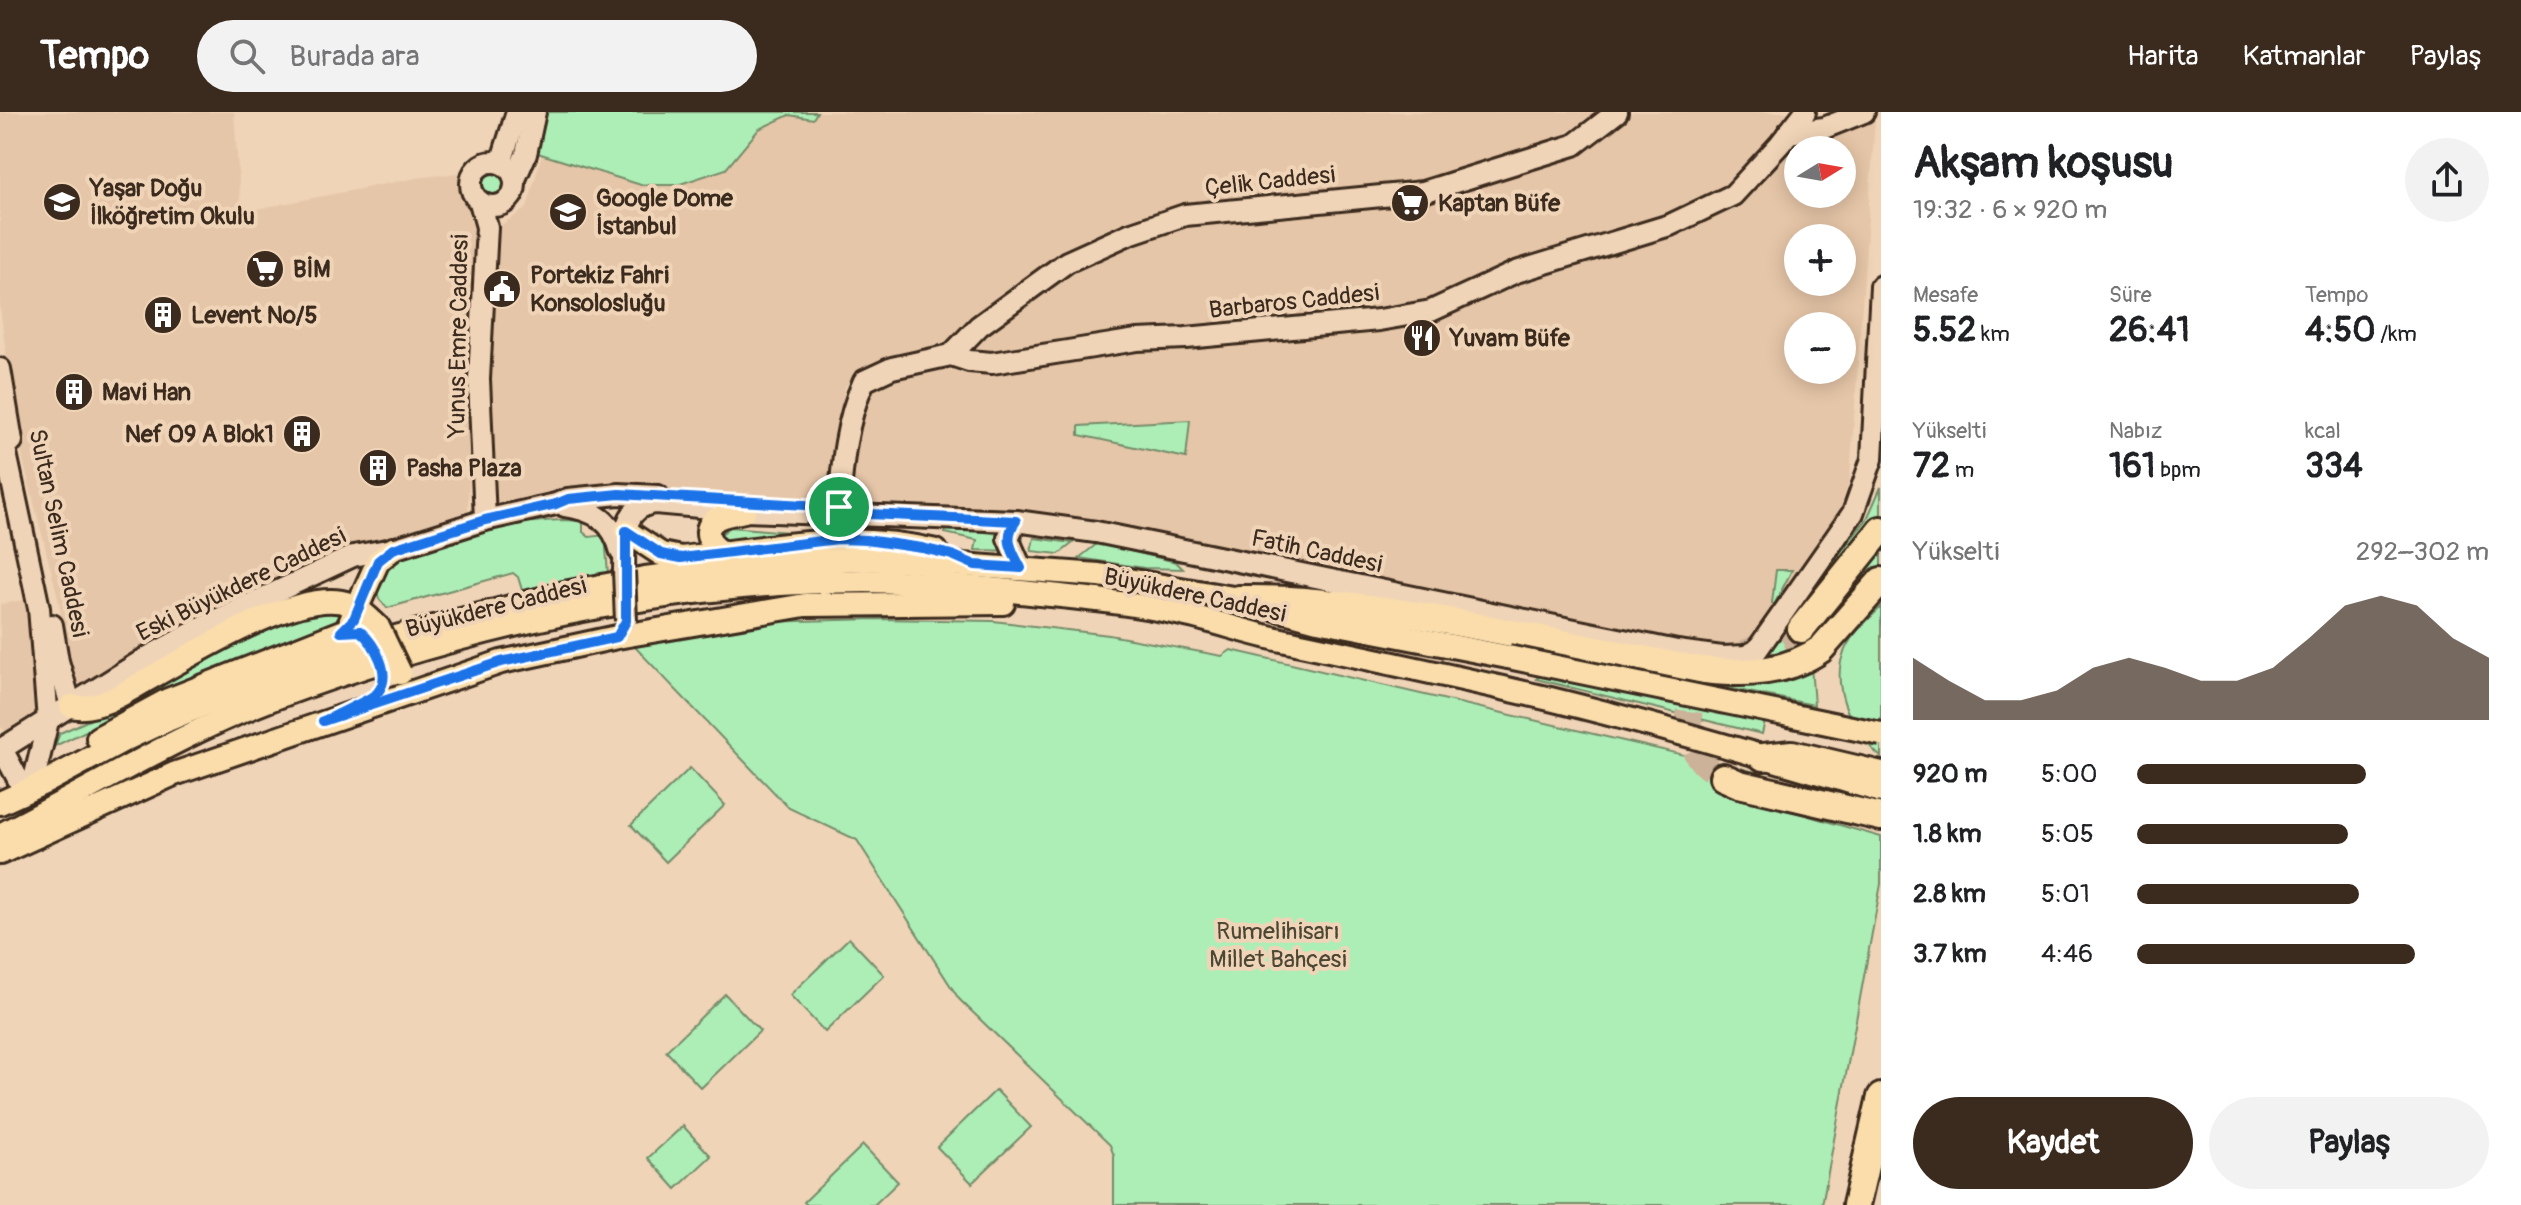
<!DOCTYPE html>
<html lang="tr">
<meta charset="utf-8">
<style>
:root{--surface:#fff;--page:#f2f2f2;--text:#202124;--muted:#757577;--accent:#3b2a1e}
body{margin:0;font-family:Pangolin,sans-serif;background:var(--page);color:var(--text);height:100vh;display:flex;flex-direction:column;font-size:30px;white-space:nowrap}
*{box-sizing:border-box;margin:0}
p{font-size:26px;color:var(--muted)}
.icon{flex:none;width:44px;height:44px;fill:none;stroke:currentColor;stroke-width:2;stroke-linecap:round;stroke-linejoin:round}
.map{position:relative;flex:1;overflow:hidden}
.side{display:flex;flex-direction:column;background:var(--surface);width:640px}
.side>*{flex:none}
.needle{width:52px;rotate:79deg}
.buttons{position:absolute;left:1784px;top:24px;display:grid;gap:16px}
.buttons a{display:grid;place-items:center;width:72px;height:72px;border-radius:50%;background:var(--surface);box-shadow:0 4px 20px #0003;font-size:40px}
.pin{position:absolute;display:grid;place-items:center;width:68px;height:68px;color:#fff;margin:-34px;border:4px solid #fff;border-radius:50%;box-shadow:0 2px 8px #0007}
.round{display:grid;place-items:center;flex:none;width:84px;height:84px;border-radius:42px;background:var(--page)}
.overview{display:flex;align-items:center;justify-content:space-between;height:136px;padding:0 32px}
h1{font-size:44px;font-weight:700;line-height:60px}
.stats{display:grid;grid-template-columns:repeat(3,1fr);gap:12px;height:136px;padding:8px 32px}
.stats div{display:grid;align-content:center}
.stats b{font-size:34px;font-weight:700}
.stats small{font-size:22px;font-weight:400}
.stats p{font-size:22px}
.chart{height:224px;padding:16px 32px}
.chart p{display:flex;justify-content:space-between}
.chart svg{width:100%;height:144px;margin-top:8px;fill:var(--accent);opacity:.7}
.action{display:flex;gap:16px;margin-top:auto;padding:16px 32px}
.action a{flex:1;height:92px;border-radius:48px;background:var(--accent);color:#fff;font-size:32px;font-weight:700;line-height:92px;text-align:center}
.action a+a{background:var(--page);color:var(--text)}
ul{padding:0 32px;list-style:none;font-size:26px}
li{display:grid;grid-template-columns:128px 96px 1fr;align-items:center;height:60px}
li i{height:20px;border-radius:10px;background:var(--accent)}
header{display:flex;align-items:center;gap:48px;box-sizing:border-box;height:112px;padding:0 40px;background:var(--accent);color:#fff}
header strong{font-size:38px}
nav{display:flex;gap:44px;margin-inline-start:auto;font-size:28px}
.search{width:560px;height:72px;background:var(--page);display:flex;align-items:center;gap:20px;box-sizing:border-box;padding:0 28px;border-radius:44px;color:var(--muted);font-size:30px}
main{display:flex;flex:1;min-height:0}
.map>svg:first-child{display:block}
.built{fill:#e6c6a8;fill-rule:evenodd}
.green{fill:#adeeb7;stroke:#748c6a;stroke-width:2}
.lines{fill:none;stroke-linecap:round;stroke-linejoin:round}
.highway-tunnel{stroke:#ccb298;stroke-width:26;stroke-dasharray:26 13;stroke-linecap:butt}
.secondary-casing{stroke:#3b2a1e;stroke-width:26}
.primary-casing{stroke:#3b2a1e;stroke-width:28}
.highway-casing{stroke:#3b2a1e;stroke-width:32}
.secondary{stroke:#f0d4b7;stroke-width:20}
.primary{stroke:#faddab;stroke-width:22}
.highway{stroke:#faddab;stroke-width:26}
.secondary-bridge-casing{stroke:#3b2a1e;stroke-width:26;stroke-linecap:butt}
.primary-bridge-casing{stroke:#3b2a1e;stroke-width:28;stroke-linecap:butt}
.secondary-bridge{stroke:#f0d4b7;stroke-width:20}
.primary-bridge{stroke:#faddab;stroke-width:22}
.route-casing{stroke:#fff;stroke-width:16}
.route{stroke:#1a73e8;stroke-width:10}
.labels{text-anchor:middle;stroke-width:8;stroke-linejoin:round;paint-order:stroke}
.street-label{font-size:24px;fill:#3b2a1e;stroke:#f0d4b7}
.poi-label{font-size:24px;font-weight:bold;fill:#3b2a1e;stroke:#f0d4b7;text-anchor:start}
.park-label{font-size:24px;fill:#4c4735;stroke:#f0d4b7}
</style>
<header>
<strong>Tempo</strong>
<div class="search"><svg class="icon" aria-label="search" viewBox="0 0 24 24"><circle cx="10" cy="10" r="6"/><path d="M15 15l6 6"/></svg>Burada ara</div>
<nav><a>Harita</a><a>Katmanlar</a><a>Paylaş</a></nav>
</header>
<main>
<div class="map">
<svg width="1881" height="1093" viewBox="0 0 1881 1093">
<rect width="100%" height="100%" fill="#f0d4b7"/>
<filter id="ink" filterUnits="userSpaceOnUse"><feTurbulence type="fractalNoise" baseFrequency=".0125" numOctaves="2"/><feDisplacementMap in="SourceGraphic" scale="16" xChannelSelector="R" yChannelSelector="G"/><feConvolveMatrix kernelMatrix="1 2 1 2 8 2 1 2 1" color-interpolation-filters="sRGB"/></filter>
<g filter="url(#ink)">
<g class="built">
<polygon points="0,0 234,0 241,100 416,66 457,61 475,112 468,401 370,430 246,486 76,584 57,482 17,324 0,196"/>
<polygon points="817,0 1598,0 1561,24 1494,52 1423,71 1179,96 1086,132 948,234 865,254 845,275 829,386 636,377 537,385 486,396 487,221 495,117 527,96 542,42 641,73 677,73 726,57 759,17 790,3 813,7"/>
<polygon points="1633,0 1793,0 1738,69 1701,92 1518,149 1431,194 993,244 962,239 1017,194 1097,147 1163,115 1431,86 1540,54 1603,24"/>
<path d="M1875,7L1850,365L1838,404L1773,508L1754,533L1690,537L1268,444L1142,425L1001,397L852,389L857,314L874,275L935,256L976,261L1043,250L1166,236L1394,218L1439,205L1519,171L1680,120L1741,90L1795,36ZM1798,38H1842V82H1798ZM1798,126H1842V170H1798ZM1798,214H1842V258H1798Z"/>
<polygon points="29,487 44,604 10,625 0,614 0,492"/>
</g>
<g class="green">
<polygon points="543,0 817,0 813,7 789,3 759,17 726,57 677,73 641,73 531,39"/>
<circle cx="493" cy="71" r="12"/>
<polygon points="1190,308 1186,346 1079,323 1079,314"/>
<polygon points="1881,375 1881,454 1856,488 1817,531 1751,552 1768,541 1780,527 1798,493 1867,407"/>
<path d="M563,408L583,409V420L589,425L605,423L608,462L522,478L518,465L513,461L387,496L379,487L376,476L392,446C447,424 503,410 563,408Z"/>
<polygon points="730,415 813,422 725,432 720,423"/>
<polygon points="946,415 1023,425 1021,439 975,438 977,428 945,421"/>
<polygon points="1034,426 1073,431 1059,442 1031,439"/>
<polygon points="1098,431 1176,450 1183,457 1144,456 1079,446"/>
<polygon points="1776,458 1792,458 1774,493 1772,491"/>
<path d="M1881,495V645C1850,619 1824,566 1851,527C1859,515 1871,505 1881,495Z"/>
<path d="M321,499L338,501L343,504L321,517L117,604L55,634L60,621C94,606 128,591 160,574C213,546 263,515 321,499Z"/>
<polygon points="877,507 993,509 1109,523 1222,544 1231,538 1740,656 1881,695 1729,664 1719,678 1881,725 1881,772 1822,1093 1114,1093 1114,1044 1110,1033 959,887 857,728 789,696 634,534 760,510"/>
<polygon points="1811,554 1814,593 1672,565"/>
<polygon points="1541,563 1765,609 1762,622 1536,567"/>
<polygon points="690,656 725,693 666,750 631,713"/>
<polygon points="849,826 884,863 825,920 790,883"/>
<polygon points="725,882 760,919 701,976 666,939"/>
<polygon points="996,978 1031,1015 972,1071 937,1035"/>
<polygon points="683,1014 711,1044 676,1077 648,1046"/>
<polygon points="863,1033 898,1070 874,1093 807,1093 804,1090"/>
</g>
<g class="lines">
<g class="highway-tunnel">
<polyline points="1745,541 1801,517"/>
<path d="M1705,564C1685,586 1683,627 1702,649C1707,656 1717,660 1723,665"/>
</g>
<defs>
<g id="secondary">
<polyline points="1788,21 1824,16 1864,0"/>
<circle cx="493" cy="72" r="22"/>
<polyline points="501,51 517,0"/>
<polyline points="515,67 526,42 535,0"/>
<polyline points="480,90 487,115 479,267 485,408"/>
<polyline points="951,243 979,214 1067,150 1129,122 1185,103 1423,80 1574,33 1617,0"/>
<polyline points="0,257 12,329"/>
<polyline points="0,313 39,496 48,609 35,663 25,680"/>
<path d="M565,394C595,398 613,409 621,440"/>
<path d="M839,395C842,353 846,308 864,269L892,256L951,243L969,249L992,251L1137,228L1186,226L1379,208L1431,199L1516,160L1670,113L1733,83L1780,32L1805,0"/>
<polyline points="1016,409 1008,426 1021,456"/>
<path d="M624,459C625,431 619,395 655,391L744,399L1016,409L1096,420L1677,539L1722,545L1746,544L1757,538L1853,401L1872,347L1881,174"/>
<polyline points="52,513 58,549 71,594"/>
<polyline points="2,637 25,680"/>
<polyline points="0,638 148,545 214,509 353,444 393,437 485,408 556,392 568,387 619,382 658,384"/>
</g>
<g id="primary">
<path d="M626,419L661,442L681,446C771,436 845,418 936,439"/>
<path d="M725,441C710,436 699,416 718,406C726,402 736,401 744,399"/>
<polyline points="350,511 378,449 393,437"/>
<path d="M71,594C95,600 125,581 145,569C188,545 302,473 349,492C360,497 370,507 378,515"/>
<polyline points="98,626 168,588 341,520 360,519 370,528"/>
<polyline points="0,691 46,670 124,628 160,611 253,572 358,535 564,481 645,466 752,453 856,447 908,449 1099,463 1239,487 1318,508 1508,545"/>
<path d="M0,723C92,677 175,624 272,587C460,517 663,470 865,469C914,469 963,475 1012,479C1067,485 1123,489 1177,501C1213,508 1247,521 1282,528C1371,547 1461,566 1550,587C1661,614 1771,647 1881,679"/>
<polyline points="0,741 174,662 501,550 617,525 805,493 1003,491"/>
</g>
<g id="highway">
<path d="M1239,487C1358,485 1490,518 1608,540C1649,547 1692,560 1734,560C1765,561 1795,555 1821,537L1881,469"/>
<polyline points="1801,517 1881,418"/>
<polyline points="1763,645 1792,642 1881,663"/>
<polyline points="1723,665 1739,672 1881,705"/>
<polyline points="1856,1093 1881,985"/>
</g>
</defs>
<use href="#secondary" class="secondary-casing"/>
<use href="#primary" class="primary-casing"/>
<use href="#highway" class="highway-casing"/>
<use href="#secondary" class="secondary"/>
<use href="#primary" class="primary"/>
<use href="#highway" class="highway"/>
<defs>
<polyline id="secondary-bridge" points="624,459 626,509"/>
<g id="primary-bridge">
<polyline points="378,515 400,561"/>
<polyline points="1508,545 1881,622"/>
</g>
</defs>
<use href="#secondary-bridge" class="secondary-bridge-casing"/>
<use href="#primary-bridge" class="primary-bridge-casing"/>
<use href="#secondary-bridge" class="secondary-bridge"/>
<use href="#primary-bridge" class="primary-bridge"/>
</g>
</g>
<g class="lines" filter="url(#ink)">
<defs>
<path id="route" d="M619,382L839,395L848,401L1016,409C1003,426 1012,439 1021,456L975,453L952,443L922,436L866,428L838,427L681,446L661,442L626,419V509L617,525L501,550L323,609C331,606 375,585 378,580C393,562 374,531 360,519L341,520L354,507L378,449L393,437L485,408L556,392L568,387Z"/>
</defs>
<use href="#route" class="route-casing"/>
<use href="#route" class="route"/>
</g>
<defs>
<symbol id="school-disc" viewBox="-11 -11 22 22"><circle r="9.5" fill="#3b2a1e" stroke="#f0d4b7"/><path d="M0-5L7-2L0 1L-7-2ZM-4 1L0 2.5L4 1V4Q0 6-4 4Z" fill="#fff"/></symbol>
<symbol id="supermarket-disc" viewBox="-11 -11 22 22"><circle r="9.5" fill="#3b2a1e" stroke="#f0d4b7"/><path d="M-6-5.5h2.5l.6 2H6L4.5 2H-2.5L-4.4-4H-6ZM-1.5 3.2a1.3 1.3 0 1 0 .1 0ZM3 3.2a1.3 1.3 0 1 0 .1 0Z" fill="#fff"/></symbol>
<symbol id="civic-disc" viewBox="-11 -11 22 22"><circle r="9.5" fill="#3b2a1e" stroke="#f0d4b7"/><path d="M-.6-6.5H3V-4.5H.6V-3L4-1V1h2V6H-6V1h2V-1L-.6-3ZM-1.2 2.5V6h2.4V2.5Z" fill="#fff"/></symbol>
<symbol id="building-disc" viewBox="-11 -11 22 22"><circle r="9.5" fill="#3b2a1e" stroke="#f0d4b7"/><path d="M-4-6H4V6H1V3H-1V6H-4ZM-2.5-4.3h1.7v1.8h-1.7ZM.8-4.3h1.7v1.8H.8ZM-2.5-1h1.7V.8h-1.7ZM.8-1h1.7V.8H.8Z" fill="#fff"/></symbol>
<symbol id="restaurant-disc" viewBox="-11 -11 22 22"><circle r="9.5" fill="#3b2a1e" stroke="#f0d4b7"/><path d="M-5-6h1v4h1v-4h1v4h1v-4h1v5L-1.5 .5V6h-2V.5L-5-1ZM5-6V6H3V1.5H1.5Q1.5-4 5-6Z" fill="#fff"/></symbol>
</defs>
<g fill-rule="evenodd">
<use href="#school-disc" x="40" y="68" width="44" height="44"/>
<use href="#supermarket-disc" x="1388" y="69" width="44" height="44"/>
<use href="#school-disc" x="546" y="78" width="44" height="44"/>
<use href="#supermarket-disc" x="243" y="135" width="44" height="44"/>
<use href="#civic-disc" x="480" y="155" width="44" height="44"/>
<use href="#building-disc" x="141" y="181" width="44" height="44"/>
<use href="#restaurant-disc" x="1400" y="204" width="44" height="44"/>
<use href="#building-disc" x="52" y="258" width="44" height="44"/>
<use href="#building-disc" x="280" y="300" width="44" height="44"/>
<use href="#building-disc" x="356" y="334" width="44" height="44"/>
</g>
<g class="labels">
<g class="street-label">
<text transform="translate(1270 69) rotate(-6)" y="8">Çelik Caddesi</text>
<text transform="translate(1294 189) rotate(-6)" y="8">Barbaros Caddesi</text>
<text transform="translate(458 224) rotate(-89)" y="8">Yunus Emre Caddesi</text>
<text transform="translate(59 421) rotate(78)" y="8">Sultan Selim Caddesi</text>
<text transform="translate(1317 439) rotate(12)" y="8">Fatih Caddesi</text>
<text transform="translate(241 472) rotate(-26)" y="8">Eski Büyükdere Caddesi</text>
<text transform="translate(1195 483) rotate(12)" y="8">Büyükdere Caddesi</text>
<text transform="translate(496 495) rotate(-14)" y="8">Büyükdere Caddesi</text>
</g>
<g class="poi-label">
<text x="90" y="84">Yaşar Doğu<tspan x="90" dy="28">İlköğretim Okulu</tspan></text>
<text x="596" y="94">Google Dome<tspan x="596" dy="28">İstanbul</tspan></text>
<text x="1438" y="99">Kaptan Büfe</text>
<text x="293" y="165">BİM</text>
<text x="530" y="171">Portekiz Fahri<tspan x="530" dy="28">Konsolosluğu</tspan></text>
<text x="191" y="211">Levent No/5</text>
<text x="1450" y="234">Yuvam Büfe</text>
<text x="102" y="288">Mavi Han</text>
<text x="274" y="330" text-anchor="end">Nef 09 A Blok1</text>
<text x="406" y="364">Pasha Plaza</text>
</g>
<g class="park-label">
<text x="1278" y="827">Rumelihisarı<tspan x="1278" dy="28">Millet Bahçesi</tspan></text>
</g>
</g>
</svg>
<div class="buttons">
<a><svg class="needle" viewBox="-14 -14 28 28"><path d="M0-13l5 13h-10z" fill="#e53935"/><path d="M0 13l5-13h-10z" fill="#757577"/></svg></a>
<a>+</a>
<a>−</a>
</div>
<div class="pin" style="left:839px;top:395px;background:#1e9e55"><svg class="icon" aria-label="arrive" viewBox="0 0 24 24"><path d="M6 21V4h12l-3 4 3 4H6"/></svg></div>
</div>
<section class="side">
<div class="overview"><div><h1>Akşam koşusu</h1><p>19:32 · 6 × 920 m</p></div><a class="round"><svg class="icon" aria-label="share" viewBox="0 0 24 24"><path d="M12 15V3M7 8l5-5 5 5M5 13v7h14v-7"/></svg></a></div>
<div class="stats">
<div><p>Mesafe</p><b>5.52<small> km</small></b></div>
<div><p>Süre</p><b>26:41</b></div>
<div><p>Tempo</p><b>4:50<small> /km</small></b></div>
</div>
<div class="stats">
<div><p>Yükselti</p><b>72<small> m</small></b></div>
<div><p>Nabız</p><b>161<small> bpm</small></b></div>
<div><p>kcal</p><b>334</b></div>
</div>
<div class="chart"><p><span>Yükselti</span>292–302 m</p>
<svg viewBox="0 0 160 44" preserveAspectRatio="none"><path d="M0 44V25L10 32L20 38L30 38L40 35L50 28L60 25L70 28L80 32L90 32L100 28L110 19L120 9L130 6L140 9L150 19L160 25V44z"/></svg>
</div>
<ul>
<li><b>920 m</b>5:00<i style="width:65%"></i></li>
<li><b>1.8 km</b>5:05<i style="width:60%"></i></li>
<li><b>2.8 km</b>5:01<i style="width:63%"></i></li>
<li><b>3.7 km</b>4:46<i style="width:79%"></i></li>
</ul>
<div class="action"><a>Kaydet</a><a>Paylaş</a></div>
</section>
</main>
